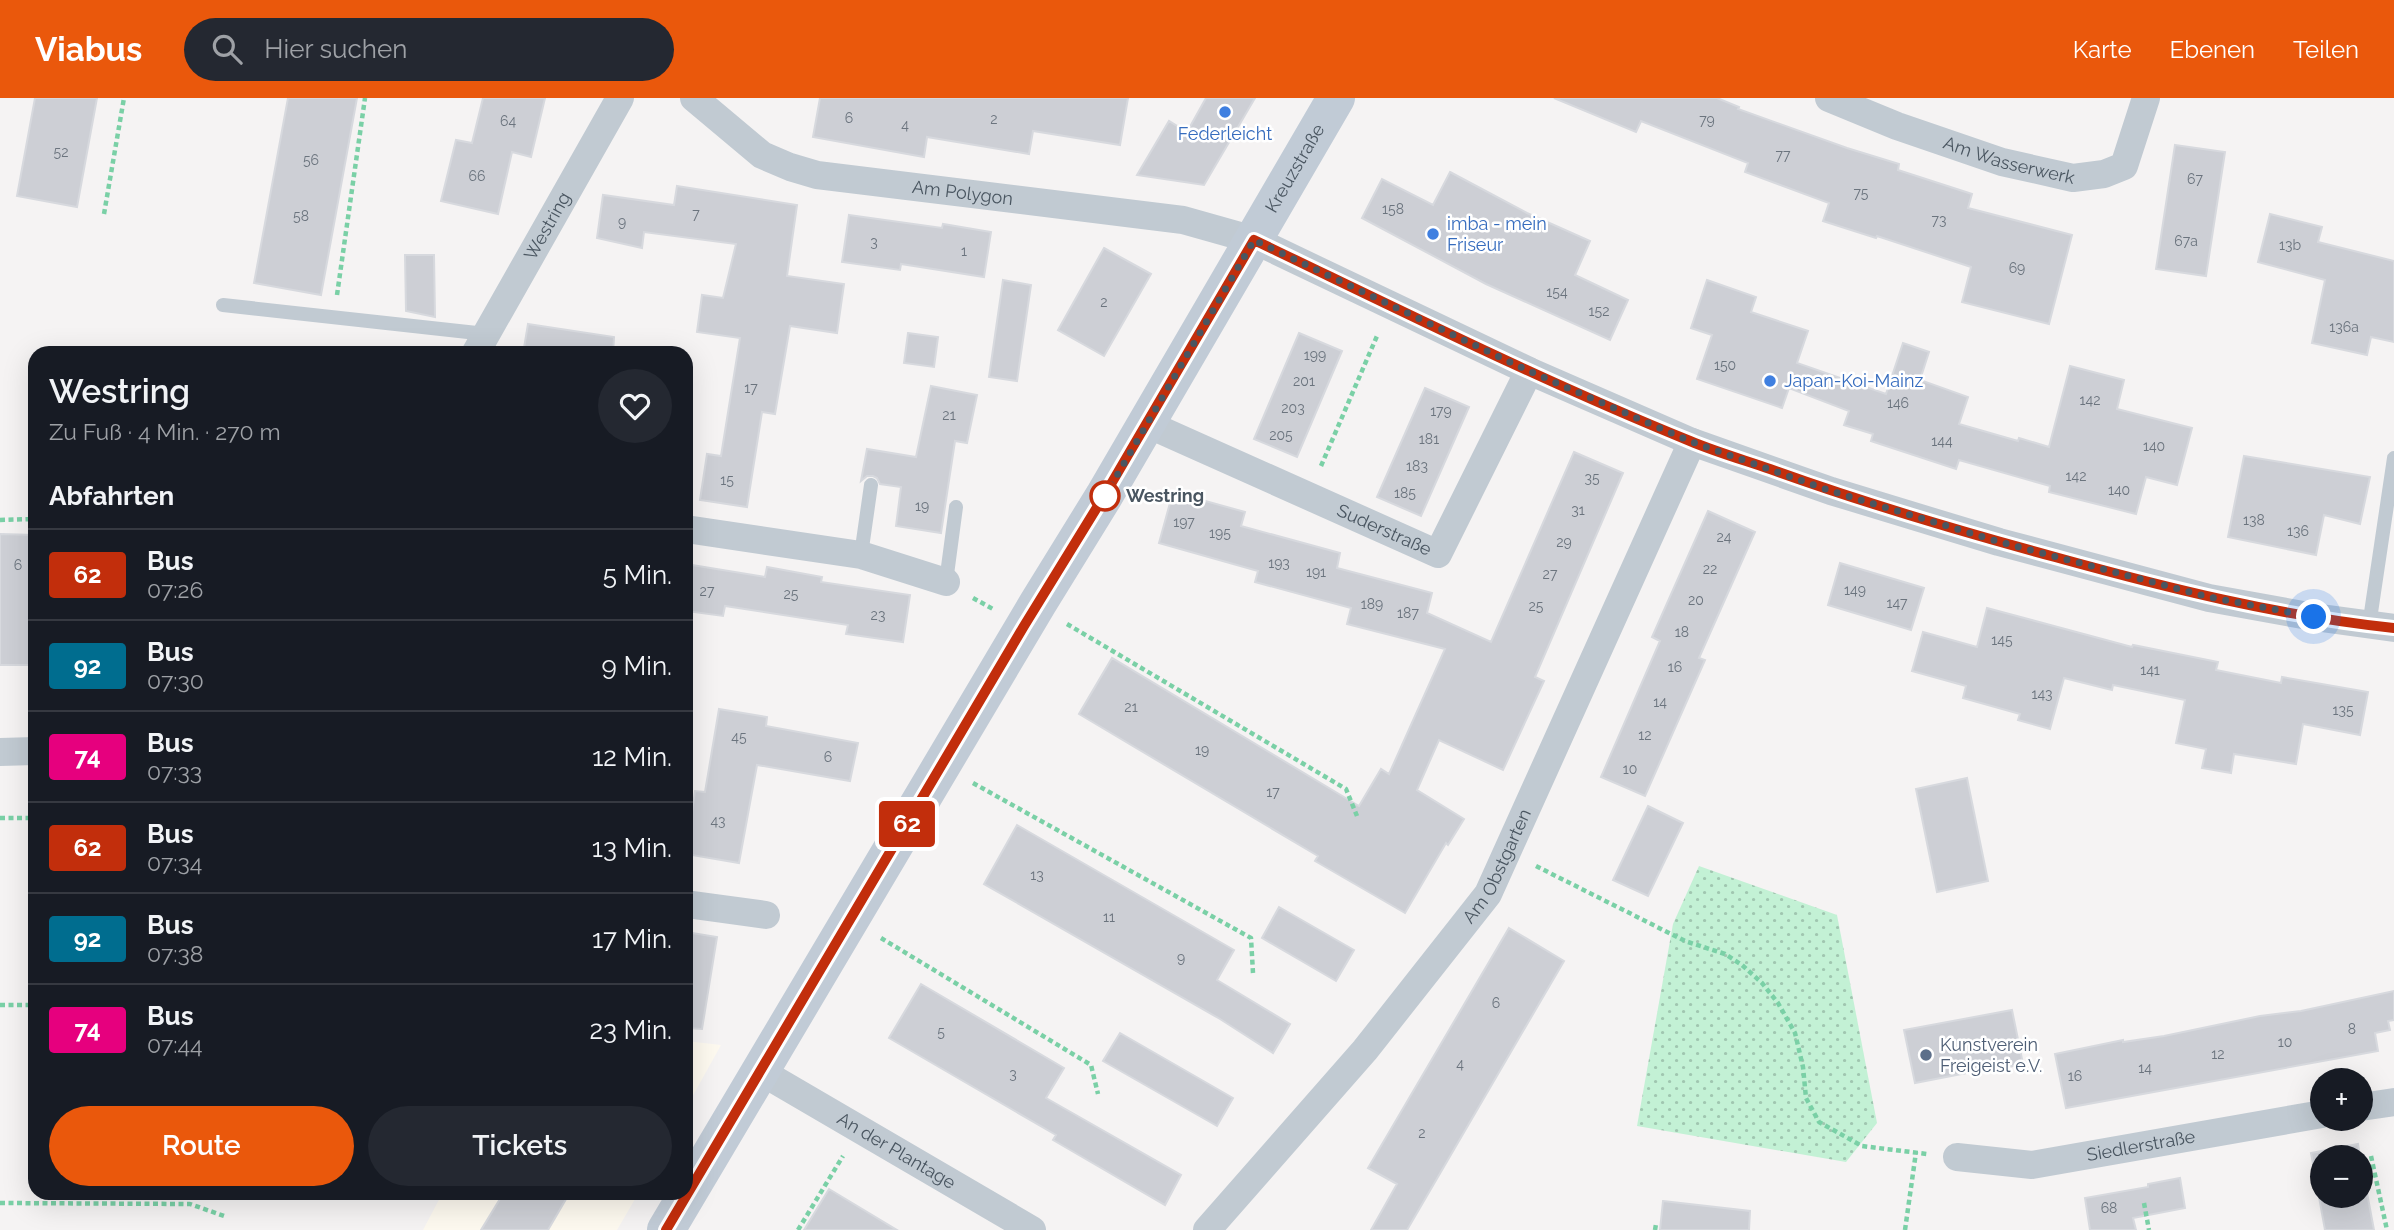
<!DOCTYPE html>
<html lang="de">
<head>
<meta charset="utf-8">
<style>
  :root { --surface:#171b24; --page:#242831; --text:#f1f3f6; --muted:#9ea1a6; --line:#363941; --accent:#ea580c }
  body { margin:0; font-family:Raleway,sans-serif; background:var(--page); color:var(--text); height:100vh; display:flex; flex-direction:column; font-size:26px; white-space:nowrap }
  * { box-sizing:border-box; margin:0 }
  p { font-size:23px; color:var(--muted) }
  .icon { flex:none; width:38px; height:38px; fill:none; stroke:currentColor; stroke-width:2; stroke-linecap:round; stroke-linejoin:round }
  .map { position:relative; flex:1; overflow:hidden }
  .details { position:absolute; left:28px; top:248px; width:665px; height:854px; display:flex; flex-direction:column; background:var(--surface); border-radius:21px; box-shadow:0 7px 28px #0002 }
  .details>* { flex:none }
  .badge { padding:0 14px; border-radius:5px; font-size:24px; line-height:46px }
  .fabs { position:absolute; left:2310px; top:970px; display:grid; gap:14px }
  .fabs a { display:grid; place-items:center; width:63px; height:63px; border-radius:50%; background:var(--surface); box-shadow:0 7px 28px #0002; font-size:35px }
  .you { position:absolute; width:35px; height:35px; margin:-18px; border:5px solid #fff; border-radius:50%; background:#1a73e8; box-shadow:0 0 0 10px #1a73e833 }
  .map>.badge { position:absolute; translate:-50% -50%; box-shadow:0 0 0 4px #fff }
  h2 { padding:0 21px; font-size:26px; line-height:63px }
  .round { display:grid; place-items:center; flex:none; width:74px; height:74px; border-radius:37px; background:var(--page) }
  .summary { display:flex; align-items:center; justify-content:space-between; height:119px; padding:0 21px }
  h1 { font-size:33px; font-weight:600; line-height:52px }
  .action { display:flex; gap:14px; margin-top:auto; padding:14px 21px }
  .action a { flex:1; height:80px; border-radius:42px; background:var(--accent); color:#fff; font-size:28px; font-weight:600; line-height:80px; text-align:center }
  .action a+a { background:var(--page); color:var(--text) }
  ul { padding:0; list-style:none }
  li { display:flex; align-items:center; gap:21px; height:91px; padding:0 21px; border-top:2px solid var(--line) }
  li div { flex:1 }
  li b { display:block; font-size:26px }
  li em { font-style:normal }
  li .badge { min-width:77px; font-weight:700; text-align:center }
  header { display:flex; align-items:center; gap:42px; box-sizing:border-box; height:98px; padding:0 35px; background:var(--accent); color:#fff }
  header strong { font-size:33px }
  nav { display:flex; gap:38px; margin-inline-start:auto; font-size:24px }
  .search { width:490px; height:63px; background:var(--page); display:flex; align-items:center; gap:18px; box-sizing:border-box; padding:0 24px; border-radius:38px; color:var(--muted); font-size:26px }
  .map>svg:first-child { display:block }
  .commercial { fill:#fdf9ef }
  .grass { fill:url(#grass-dots) }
  .building { fill:#cdcfd5; stroke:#d7d9de; stroke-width:2 }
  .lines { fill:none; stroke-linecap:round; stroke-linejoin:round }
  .path { stroke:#7ad0a6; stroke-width:4.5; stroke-dasharray:5 3.5; stroke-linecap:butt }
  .lane { stroke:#c1cad2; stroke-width:14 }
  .street { stroke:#c1cad2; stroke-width:28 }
  .secondary { stroke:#c1cbd6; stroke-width:38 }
  .line-casing { stroke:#fff; stroke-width:16 }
  .line { stroke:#c22e0c; stroke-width:10 }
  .walk { stroke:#4a5661; stroke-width:7; stroke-dasharray:0 12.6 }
  .shop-dot { fill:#3f7fe0; stroke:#fff; stroke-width:2.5 }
  .stop-dot { fill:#fff; stroke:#c22e0c; stroke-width:3.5 }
  .service-dot { fill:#5c6f8a; stroke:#fff; stroke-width:2.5 }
  .labels { text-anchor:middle; stroke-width:5; stroke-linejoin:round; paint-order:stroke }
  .number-label { font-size:14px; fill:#6b747e }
  .shop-label { font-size:18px; fill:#366cbe; stroke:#fff; text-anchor:start }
  .street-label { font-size:18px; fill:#4a5661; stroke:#fff }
  .stop-label { font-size:18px; font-weight:bold; fill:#4a5661; stroke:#fff; text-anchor:start }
  .service-label { font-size:18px; fill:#4e5e75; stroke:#fff; text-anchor:start }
</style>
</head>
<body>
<header>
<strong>Viabus</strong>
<div class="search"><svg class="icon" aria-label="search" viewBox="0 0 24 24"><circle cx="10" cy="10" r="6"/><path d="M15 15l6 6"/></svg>Hier suchen</div>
<nav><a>Karte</a><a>Ebenen</a><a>Teilen</a></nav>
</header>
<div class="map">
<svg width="2394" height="1132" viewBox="0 0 2394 1132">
  <defs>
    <pattern id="grass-dots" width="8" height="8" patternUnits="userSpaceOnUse" patternTransform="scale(1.75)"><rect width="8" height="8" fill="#c3f1d5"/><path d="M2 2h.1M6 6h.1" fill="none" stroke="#a0c6b0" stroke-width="1.8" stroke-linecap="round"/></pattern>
  </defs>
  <rect width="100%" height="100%" fill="#f5f3f3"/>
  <!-- commercial -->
  <path class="commercial" d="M686,943L721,947L686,1010Z
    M442,1096H638L617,1132H423Z"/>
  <!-- grass -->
  <path class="grass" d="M1699,768L1837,817L1877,1025L1846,1064L1637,1028L1673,826Z"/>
  <!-- building -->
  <path class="building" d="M35,0H97L77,109L17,98Z
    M288,0H357L321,197L254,185Z
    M483,0H545L531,59L512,54L498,116L441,103L456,42L472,45Z
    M820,0H1128L1120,47L1033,33L1029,56L927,39L924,59L813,39Z
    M1206,0H1255L1204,87L1137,77L1169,23L1187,34Z
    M1554,0H1717L1739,9L1738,11L1847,50L1899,66L1898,72L1972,96L1968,110L2072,137L2049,226L1962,204L1971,169L1877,138L1876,140L1823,123L1829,105L1745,74L1748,65L1641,23L1636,34Z
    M2175,47L2225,54L2206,178L2156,171Z
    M1450,74L1527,115L1590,143L1575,177L1628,202L1610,242L1486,186L1362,120L1382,81L1433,107Z
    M677,88L797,107L787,178L844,186L837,235L790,228L775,316L762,314L747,409L700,402L707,356L721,358L740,240L697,234L702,197L723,200L736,146L644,134L642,150L597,140L603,97L674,107Z
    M2270,116L2322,129L2318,144L2394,163V244L2371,239L2367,257L2312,245L2325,182L2258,164Z
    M849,117L942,130L943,126L991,134L984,179L901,166L900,172L842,164Z
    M1104,150L1151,176L1104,258L1058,232Z
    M405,157H434L435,219L406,213Z
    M1003,182L1031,187L1017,283L989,279Z
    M1707,182L1756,199L1751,214L1808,233L1797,265L1886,296L1903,245L1929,254L1920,282L1968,299L1959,326L2018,343L2019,340L2049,349L2070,268L2124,282L2117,311L2192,330L2177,387L2146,379L2136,416L2049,394L2050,388L1959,362L1956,371L1871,343L1873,336L1844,327L1849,313L1789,290L1782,310L1697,281L1712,237L1691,230Z
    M528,226L614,239L613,256H523Z
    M908,235L938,239L934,269L904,265Z
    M1299,235L1342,253L1297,359L1254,341Z
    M931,288L977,297L967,345L955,343L941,435L896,428L901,389L880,386L877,380L873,378H867L861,383L867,351L916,359Z
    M1425,290L1469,309L1421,418L1377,399Z
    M1574,354L1623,375L1535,579L1544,583L1503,672L1439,642L1417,692L1464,721L1448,747L1446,745L1405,815L1315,763L1318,758L1079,616L1112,560L1359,708L1381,671L1389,676L1445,551L1347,526L1351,510L1255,484L1258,473L1159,445L1173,394L1245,414L1241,428L1340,455L1337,470L1432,495L1427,515L1491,544Z
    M2244,358L2370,379L2360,426L2324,417L2316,457L2228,439Z
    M1708,413L1755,434L1699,560L1705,562L1645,698L1601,679L1660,543L1652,539Z
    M0,436L35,437V567H0Z
    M1840,465L1924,490L1911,532L1828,507Z
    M686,466L765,479L767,469L822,479L821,484L910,497L903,544L846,536L848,527L725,508L723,518L686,513Z
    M1987,510L2132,549L2133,547L2218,564L2216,572L2281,585L2282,579L2368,594L2360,637L2303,626L2296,666L2234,656L2231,675L2202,670L2206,651L2176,645L2185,602L2113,587L2112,592L2064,580L2050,631L2018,622L2020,616L1963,600L1966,588L1912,573L1923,534L1977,549Z
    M719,611L767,619L766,628L858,645L850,683L757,667L739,765L686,756L695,693L705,694Z
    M1967,680L1988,783L1937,794L1916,691Z
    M1648,708L1683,725L1648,798L1613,782Z
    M1017,727L1234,852L1217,882L1290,926L1273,955L1220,921L984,786Z
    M1279,809L1354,852L1336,883L1262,840Z
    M1509,830L1564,863L1407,1132H1371L1397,1086L1368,1070Z
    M686,834L717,839L702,931L686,930Z
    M921,886L1064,970L1046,1000L1181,1077L1165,1107L1053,1042L1056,1037L889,940Z
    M2394,893V922L2388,923L2390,932L2375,935L2378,953L2066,1010L2055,956L2123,942V944L2164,938L2260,918L2301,913Z
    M2012,912L2023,966L1983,974L1982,972L1915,985L1904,932Z
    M1120,935L1233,1000L1217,1028L1103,963Z
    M2358,1046L2360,1059H2322V1097H2361V1063L2374,1132H2325L2311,1055Z
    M2180,1080L2185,1110L2133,1120L2136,1132H2090L2085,1100L2148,1089V1086Z
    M829,1091L897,1132H804Z
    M503,1096H569L548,1132H481Z
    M1663,1103L1750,1113L1749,1132H1660Z"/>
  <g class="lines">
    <!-- path -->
    <path class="path" d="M104,116L124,0
      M337,197L365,0
      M1321,368L1377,238
      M0,422L35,421
      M973,500L993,511
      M1067,526L1346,691L1357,718
      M973,685L1251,840L1253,875
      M0,720H35
      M1536,768L1685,843L1725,856L1742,867L1762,885L1778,905L1795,935L1803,969L1806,1000L1819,1024L1862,1048L1927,1056
      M881,840L1091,967L1098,996
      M0,907H35
      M2371,1058L2387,1132
      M0,1105L190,1106L224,1118
      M2144,1105L2149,1132
      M798,1132L843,1058
      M1655,1132L1656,1126
      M1905,1132L1916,1054"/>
    <!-- lane -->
    <path class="lane" d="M223,207L486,236
      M861,457L871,387
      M946,484L956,409
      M2369,528L2394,360"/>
    <!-- street -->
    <g class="street">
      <path id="s1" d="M694,0L762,57L790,69L817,77L1183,122L1254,142L1529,273L1692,344L1831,393L1999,444L2209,500L2314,519L2394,530"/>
      <path id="s2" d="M1829,0L1897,28L2002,64L2073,80L2104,76L2124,68L2146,0"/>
      <path id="s3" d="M475,256L620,0"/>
      <path id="s4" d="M1145,325L1438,456L1529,273"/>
      <path d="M686,431L861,457L946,484"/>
      <path d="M0,654L35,653"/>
      <path d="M686,806L766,817"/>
      <path id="s5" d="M760,973L1032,1132"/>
      <path d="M2361,1009L2394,1004"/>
      <path id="s6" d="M1957,1059L2032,1067L2322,1016"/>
      <path id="s7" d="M1207,1132L1365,952L1488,796L1692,344"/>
    </g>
    <!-- secondary -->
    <path class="secondary" id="s8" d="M666,1132L1038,505L1104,398L1336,0"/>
  </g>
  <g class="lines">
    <defs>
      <path id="line" d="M666,1132L1024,528L1104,398L1254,142C1398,211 1542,283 1690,343C1716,354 1744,362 1770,371C1864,405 1959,433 2055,459C2167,490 2279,518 2394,530"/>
    </defs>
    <!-- line casing -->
    <use href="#line" class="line-casing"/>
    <!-- line -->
    <use href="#line" class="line"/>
    <!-- walk -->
    <path class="walk" d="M1105,398L1254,142L1529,273L1692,344L1831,393L2000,444L2209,499L2314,519"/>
  </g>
  <!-- markers -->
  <g class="shop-dot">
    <circle cx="1225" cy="14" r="7"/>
    <circle cx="1433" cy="136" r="7"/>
    <circle cx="1770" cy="283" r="7"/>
  </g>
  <circle class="stop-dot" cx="1105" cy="398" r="14"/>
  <circle class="service-dot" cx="1926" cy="957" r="7"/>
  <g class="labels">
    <!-- number labels -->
    <g class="number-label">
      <text x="849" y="25">6</text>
      <text x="994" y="26">2</text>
      <text x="1707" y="27">79</text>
      <text x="508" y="28">64</text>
      <text x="905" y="32">4</text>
      <text x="61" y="59">52</text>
      <text x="1783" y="62">77</text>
      <text x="311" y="67">56</text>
      <text x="477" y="83">66</text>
      <text x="2195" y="86">67</text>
      <text x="1861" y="100">75</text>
      <text x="1393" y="116">158</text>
      <text x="696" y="121">7</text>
      <text x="301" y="123">58</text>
      <text x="1939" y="127">73</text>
      <text x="622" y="129">9</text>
      <text x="2186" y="148">67a</text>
      <text x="874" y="149">3</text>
      <text x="2290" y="152">13b</text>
      <text x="964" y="158">1</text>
      <text x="2017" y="175">69</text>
      <text x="1557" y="199">154</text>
      <text x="1104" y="209">2</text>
      <text x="1599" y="218">152</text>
      <text x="2344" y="234">136a</text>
      <text x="1315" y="262">199</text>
      <text x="1725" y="272">150</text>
      <text x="1304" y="288">201</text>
      <text x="751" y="295">17</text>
      <text x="2090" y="307">142</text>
      <text x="1898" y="310">146</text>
      <text x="1293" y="315">203</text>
      <text x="1441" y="318">179</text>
      <text x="949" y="322">21</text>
      <text x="1281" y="342">205</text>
      <text x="1429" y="346">181</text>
      <text x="1942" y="348">144</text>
      <text x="2154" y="353">140</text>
      <text x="1417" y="373">183</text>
      <text x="2076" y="383">142</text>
      <text x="1592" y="385">35</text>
      <text x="727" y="387">15</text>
      <text x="2119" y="397">140</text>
      <text x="1405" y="400">185</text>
      <text x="922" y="413">19</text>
      <text x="1578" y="417">31</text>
      <text x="2254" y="427">138</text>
      <text x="1184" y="429">197</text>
      <text x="2298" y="438">136</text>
      <text x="1220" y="440">195</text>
      <text x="1724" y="444">24</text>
      <text x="1564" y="449">29</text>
      <text x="1279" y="470">193</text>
      <text x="18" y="472">6</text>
      <text x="1710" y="476">22</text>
      <text x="1316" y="479">191</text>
      <text x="1550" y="481">27</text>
      <text x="1855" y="497">149</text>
      <text x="707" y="498">27</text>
      <text x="791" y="501">25</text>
      <text x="1696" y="507">20</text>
      <text x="1897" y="510">147</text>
      <text x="1372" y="511">189</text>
      <text x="1536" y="513">25</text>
      <text x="1408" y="520">187</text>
      <text x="878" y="522">23</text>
      <text x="1682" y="539">18</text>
      <text x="2002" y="547">145</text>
      <text x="1675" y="574">16</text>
      <text x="2150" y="577">141</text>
      <text x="2042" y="601">143</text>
      <text x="1660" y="609">14</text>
      <text x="1131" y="614">21</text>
      <text x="2343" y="617">135</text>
      <text x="1645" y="642">12</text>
      <text x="739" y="644">45</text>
      <text x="1202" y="657">19</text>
      <text x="828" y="664">6</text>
      <text x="1630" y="676">10</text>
      <text x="1273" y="699">17</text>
      <text x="718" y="728">43</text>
      <text x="1037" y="782">13</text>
      <text x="1109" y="824">11</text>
      <text x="1181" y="865">9</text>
      <text x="1496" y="910">6</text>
      <text x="2352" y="936">8</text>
      <text x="941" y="939">5</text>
      <text x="2285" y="949">10</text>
      <text x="2218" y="961">12</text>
      <text x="1460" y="971">4</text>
      <text x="2145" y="975">14</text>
      <text x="1013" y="981">3</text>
      <text x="2075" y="983">16</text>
      <text x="1422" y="1040">2</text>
      <text x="2109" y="1115">68</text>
    </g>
    <!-- shop labels -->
    <g class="shop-label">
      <text x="1225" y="42" text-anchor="middle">Federleicht</text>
      <text x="1447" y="132">imba - mein<tspan x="1447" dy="21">Friseur</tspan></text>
      <text x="1784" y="289">Japan-Koi-Mainz</text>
    </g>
    <!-- street labels -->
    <g class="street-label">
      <text dy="6" stroke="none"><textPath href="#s2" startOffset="191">Am Wasserwerk</textPath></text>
      <text dy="6" stroke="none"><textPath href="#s8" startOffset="1234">Kreuzstraße</textPath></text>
      <text dy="6" stroke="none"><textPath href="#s1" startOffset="294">Am Polygon</textPath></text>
      <text dy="6" stroke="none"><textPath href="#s3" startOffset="147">Westring</textPath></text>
      <text dy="6" stroke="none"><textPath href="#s4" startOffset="262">Suderstraße</textPath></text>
      <text dy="6" stroke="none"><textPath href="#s7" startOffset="467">Am Obstgarten</textPath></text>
      <text dy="6" stroke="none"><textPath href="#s6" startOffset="186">Siedlerstraße</textPath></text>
      <text dy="6" stroke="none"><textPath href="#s5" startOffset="158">An der Plantage</textPath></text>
    </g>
    <!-- stop labels -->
    <g class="stop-label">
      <text x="1126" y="404">Westring</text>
    </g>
    <!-- service labels -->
    <g class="service-label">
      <text x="1940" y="953">Kunstverein<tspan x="1940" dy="21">Freigeist e.V.</tspan></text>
    </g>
  </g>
</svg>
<div class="fabs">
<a>+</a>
<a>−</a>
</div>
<div class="you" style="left:2314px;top:519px"></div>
<b class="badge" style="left:907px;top:726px;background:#c22e0c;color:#fff">62</b>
<section class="details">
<div class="summary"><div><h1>Westring</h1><p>Zu Fuß · 4 Min. · 270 m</p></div><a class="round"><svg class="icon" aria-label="heart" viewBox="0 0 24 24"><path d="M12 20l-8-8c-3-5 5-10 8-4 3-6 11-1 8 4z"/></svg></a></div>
<h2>Abfahrten</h2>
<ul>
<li><span class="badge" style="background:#c22e0c;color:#fff">62</span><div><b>Bus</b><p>07:26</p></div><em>5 Min.</em></li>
<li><span class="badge" style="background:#006d8f;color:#fff">92</span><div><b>Bus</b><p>07:30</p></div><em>9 Min.</em></li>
<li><span class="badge" style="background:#e6007e;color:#fff">74</span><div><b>Bus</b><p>07:33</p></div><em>12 Min.</em></li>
<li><span class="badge" style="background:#c22e0c;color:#fff">62</span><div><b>Bus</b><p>07:34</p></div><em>13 Min.</em></li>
<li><span class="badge" style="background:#006d8f;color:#fff">92</span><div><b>Bus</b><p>07:38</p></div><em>17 Min.</em></li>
<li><span class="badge" style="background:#e6007e;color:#fff">74</span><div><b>Bus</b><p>07:44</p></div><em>23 Min.</em></li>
</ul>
<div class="action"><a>Route</a><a>Tickets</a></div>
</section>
</div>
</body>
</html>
